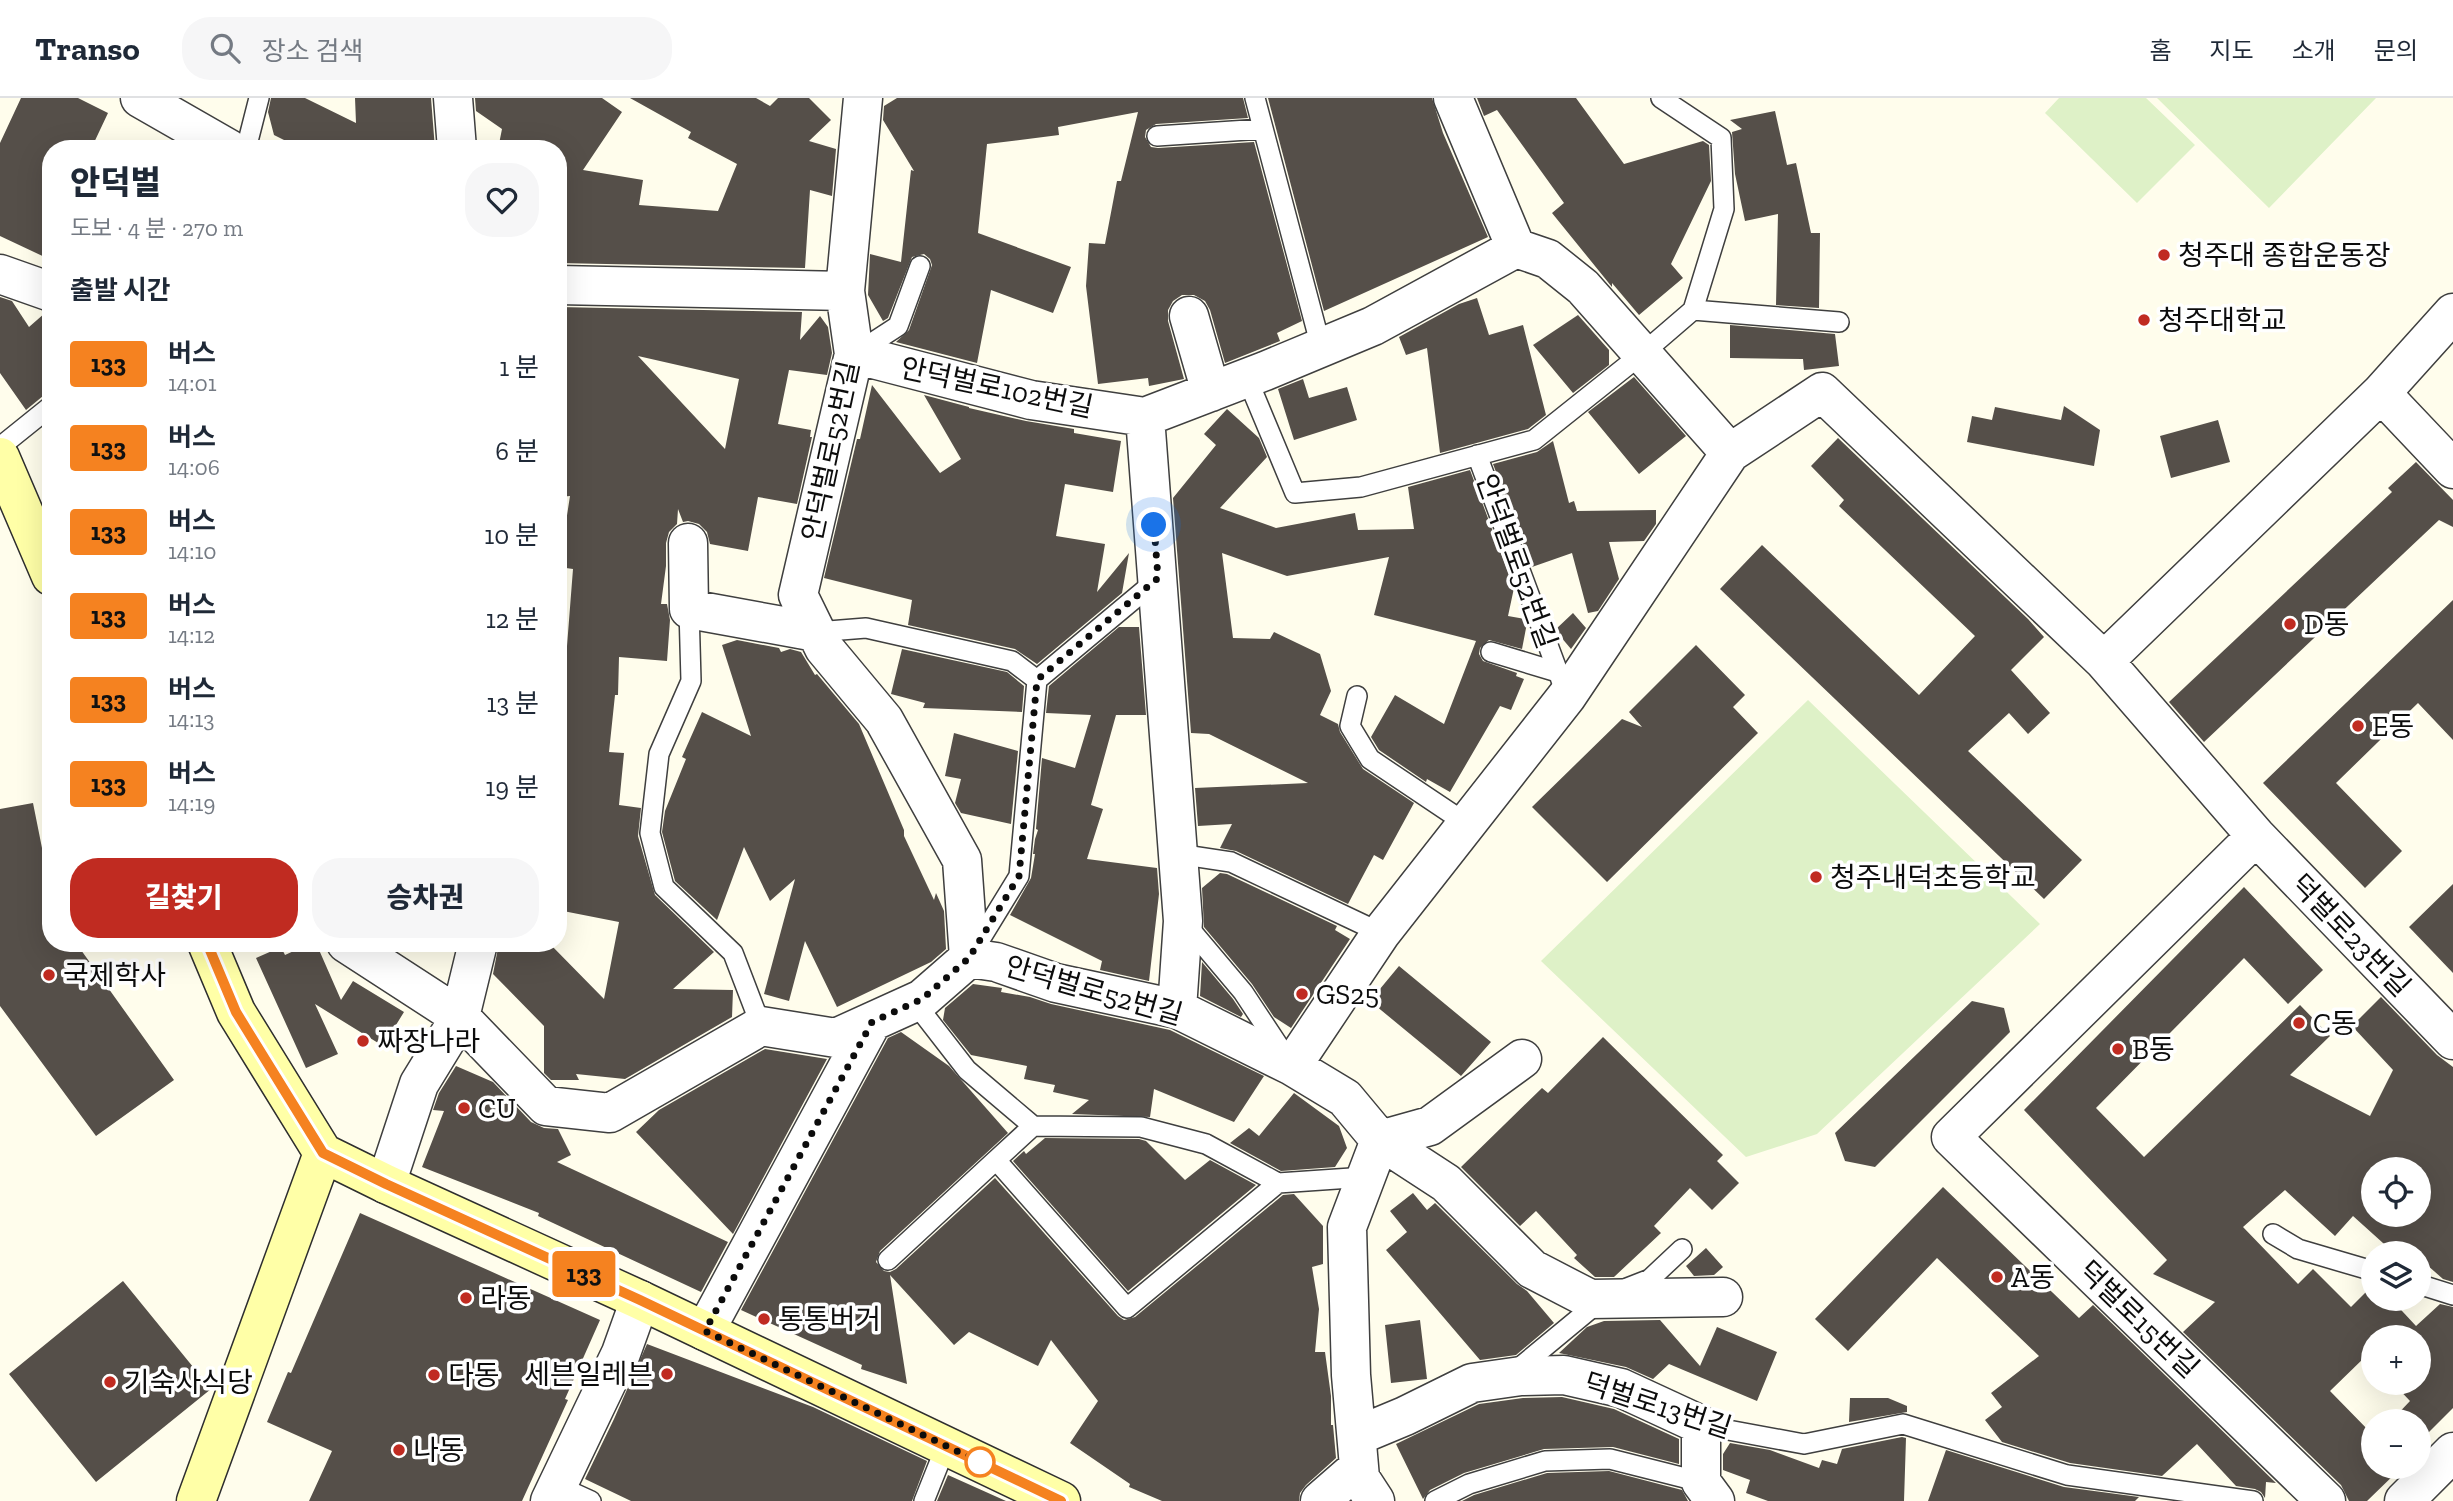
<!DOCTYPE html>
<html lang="ko">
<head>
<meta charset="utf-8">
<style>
  :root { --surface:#fff; --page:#f6f6f7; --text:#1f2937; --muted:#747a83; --line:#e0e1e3; --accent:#c02b21 }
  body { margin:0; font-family:"Zilla Slab","Noto Sans KR",serif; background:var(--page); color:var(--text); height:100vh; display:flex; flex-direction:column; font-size:26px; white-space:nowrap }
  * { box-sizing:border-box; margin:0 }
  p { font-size:23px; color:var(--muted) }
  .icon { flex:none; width:38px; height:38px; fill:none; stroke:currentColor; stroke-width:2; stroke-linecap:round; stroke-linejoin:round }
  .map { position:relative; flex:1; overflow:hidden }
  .panel { position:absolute; left:42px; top:42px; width:525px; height:812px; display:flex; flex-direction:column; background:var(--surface); border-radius:28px; box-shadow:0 7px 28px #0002 }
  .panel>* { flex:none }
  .badge { padding:0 14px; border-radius:5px; font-size:24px; line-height:46px }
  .controls { position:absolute; left:2361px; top:1059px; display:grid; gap:14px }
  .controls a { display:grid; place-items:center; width:70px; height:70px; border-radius:50%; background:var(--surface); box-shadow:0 7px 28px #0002; font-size:35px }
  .you { position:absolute; width:35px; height:35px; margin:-18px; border:5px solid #fff; border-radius:50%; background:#1a73e8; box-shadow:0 0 0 10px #1a73e833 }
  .map>.badge { position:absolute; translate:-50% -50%; box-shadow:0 0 0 4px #fff }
  h2 { padding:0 28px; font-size:26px; line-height:63px }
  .round { display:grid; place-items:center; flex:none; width:74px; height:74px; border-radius:28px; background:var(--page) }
  .summary { display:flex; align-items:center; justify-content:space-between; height:119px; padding:0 28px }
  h1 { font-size:33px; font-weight:800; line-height:52px }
  .cta { display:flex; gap:14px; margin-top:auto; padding:14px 28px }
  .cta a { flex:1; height:80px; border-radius:28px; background:var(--accent); color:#fff; font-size:28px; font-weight:800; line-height:80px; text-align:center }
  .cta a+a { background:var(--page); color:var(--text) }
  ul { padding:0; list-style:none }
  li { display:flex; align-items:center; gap:21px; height:84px; padding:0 28px }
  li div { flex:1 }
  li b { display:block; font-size:26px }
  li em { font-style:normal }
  li .badge { min-width:77px; font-weight:700; text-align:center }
  header { display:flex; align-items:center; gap:42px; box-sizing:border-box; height:98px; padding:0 35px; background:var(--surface); border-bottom:2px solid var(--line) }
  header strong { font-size:33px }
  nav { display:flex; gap:38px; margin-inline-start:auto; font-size:24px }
  .search { width:490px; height:63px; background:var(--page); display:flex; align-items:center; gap:18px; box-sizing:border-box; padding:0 24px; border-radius:28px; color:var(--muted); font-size:26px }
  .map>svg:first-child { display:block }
  .pitch { fill:#def1c7 }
  .building { fill:#554f49; fill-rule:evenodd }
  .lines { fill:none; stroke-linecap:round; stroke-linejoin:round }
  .lane-casing { stroke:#3f3f3f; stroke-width:22 }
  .street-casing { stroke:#3f3f3f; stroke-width:41 }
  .secondary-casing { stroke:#2e2e2e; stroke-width:41 }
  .lane { stroke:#fff; stroke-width:19 }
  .street { stroke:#fff; stroke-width:38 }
  .secondary { stroke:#ffffa7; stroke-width:38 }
  .line-casing { stroke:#fff; stroke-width:16 }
  .line { stroke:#f58220; stroke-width:10 }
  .walk { stroke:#0c0c0c; stroke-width:7; stroke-dasharray:0 12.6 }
  .poi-dot { fill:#c02b21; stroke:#fff; stroke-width:2.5 }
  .stop-dot { fill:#fff; stroke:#f58220; stroke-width:3.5 }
  .labels { text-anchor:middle; stroke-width:7; stroke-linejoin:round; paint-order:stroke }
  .poi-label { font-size:28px; fill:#0c0c0c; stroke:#fff; text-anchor:start }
  .street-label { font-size:28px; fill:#0c0c0c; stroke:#fff }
</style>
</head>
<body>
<header>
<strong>Transo</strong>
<div class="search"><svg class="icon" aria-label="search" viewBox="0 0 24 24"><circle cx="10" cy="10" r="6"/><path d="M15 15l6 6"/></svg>장소 검색</div>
<nav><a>홈</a><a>지도</a><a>소개</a><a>문의</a></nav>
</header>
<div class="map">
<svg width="2453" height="1403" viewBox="0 0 2453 1403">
  <rect width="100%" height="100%" fill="#fffdec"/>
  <!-- pitch -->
  <path class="pitch" d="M2059,0H2146L2195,47L2137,105L2045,15Z
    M2157,0H2376L2269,110Z
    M1808,602L2040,826L1817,1036L1746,1059L1541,863Z"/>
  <!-- building -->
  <path class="building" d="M21,0H78L108,15L91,51H51V162L0,138V45Z
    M271,0H305L356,25L355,0H431L435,51H302L274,37L268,14Z
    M475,0H602L622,14L583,72L643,82L639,107L718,113L737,66L688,40L691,34L630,0H756L770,8L778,0H809L831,22L809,43L836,51L832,98L810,92L805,170L558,165V51H498L502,31L476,13Z
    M897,0H1243L1248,20L1156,26L1146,32L1145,39L1151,49L1158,50L1254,44L1302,223L1277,235L1280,243L1225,265L1210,212L1205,203L1194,197H1182L1173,203L1168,212V223L1184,281L1149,288L1148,280L1098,286L1086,188L1089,145L1105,146L1117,83H1121L1138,14L1058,29L1059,37L987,46L978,135L1071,169L1053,215L991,192L977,265L896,244L909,232L932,167L930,161L924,156L912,159L888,220L883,223L868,197L870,156L901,164L911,72L914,73L883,22L884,8Z
    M1268,0H1432L1443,35L1488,139L1324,213Z
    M1477,0H1576L1624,66L1703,43L1709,47L1711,83L1671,166L1683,180L1639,217L1612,185V189L1552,115L1564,105L1497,12L1484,18Z
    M1775,13L1787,67L1796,65L1811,135H1820L1819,210L1776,207L1778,116L1745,123L1735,76L1732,34L1742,31L1730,22Z
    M0,199L12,203L29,229L45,215H51V296L43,298L26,312L0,275Z
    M1477,200L1489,237L1523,227L1546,317L1528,331L1440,355L1427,250L1406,257L1399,239L1459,206Z
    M558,209L802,214L800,242L820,218L828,229L832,255L827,277L789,272L778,326L811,332L810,339H812L797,406L758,399L748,453L710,446L707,434L699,426L688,423L683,424L678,411L677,426L669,434L666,445V468L661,506H667L670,522L667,563L619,559L618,597H615L609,654L624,655L619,707L641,710L638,738L655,797L714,854L673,891L733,892L732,919L625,981L576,976L579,982H551L544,975V928L493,876L499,845H549L604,901L619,824L558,812V548H567L573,471L559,469L570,398L558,399ZM638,258L739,281L725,351Z
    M1578,217L1609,252V267L1573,295L1533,247Z
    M1730,227L1835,236L1839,268L1804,272L1803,261L1730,260Z
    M1634,279L1686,338L1639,376L1588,314Z
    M1303,281L1309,300L1347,289L1357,322L1294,342L1278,291Z
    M872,287L940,375L961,361L924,297L969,309V310L1026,323L1074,331V335L1121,343L1113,394L1065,386L1056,438L1105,446L1097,494L1129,455L1122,495L1037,566L1015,551L908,527L912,502L824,480L857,341H860Z
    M2064,308L2100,332L2094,368L1967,344L1972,318L1992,322L1995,309L2061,322Z
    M1227,311L1259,340L1267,359L1220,410L1276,430L1355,415L1358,432L1414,431L1408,389L1470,372L1514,490L1508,518L1525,521L1527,525L1522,551L1489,542L1480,550L1479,556L1483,563L1517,575L1516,578L1524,581L1511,612L1500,608L1450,694L1427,681L1426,684L1379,652L1371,639L1395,597L1444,626L1476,543L1374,517L1389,459L1287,478L1222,455L1233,540L1270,541L1274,534L1320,556L1331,593L1320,617L1338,626L1340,634L1363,671L1414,705L1383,762L1374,757L1348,806L1236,753L1220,750L1232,726L1198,728L1195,690L1308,685L1209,636L1191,635L1173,400L1216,347L1204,336Z
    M2218,322L2230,364L2171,380L2160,338Z
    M1838,340L2028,521L2044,539L2011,572L2050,615L2028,636L2009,615L1968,653L2082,762L2044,801L1720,491L1762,447L1919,597L1975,538L1839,408L1844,402L1811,368Z
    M1553,343L1569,405L1574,403L1577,413L1656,412V426L1644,443L1609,444L1619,481L1598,513L1588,515L1572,455L1532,469L1493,366L1537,354Z
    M2416,364L2453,402V429L2439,422L2204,644L2169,604L2392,394L2388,390Z
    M2453,502V642L2418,605L2336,685L2402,753L2365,790L2263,685Z
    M1573,515L1586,530L1571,551L1555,532Z
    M1119,529H1139L1146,617H1116L1091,707L1103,711L1087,761L1157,770L1159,796L1149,883L1100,872L1102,863L1010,817L1031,780L1035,756H1033L1035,741L1038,732L1036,731L1042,660L1075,670L1091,617L1046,615L1049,588Z
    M737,542L779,550L781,554L790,551L801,554L815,577L817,576L859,626L904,732V738L934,802L936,795L944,813L946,851L931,864L837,909L805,843L789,903L764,896L795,781L770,803L744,749L717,822L675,783L662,734L665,713L686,661L682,659L702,614L751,638L722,547Z
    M1696,547L1745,597L1733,609L1758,635L1607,784L1532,709L1622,621L1642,629L1629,614Z
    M902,551L1007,574L1024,588L1022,614L923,610L925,605L891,596Z
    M954,635L1018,653L1011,726L961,715L955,705L961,681L945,678Z
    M33,705L51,795V845H76L174,982L96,1038L0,908V711Z
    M1220,775L1227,776L1337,828L1335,832L1350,841L1291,930L1274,919L1252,886L1204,829L1202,790Z
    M2453,786V875L2409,829Z
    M2244,789L2323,872L2288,906L2244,860L2096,1010L2144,1059L2300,907L2330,938L2290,977L2370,1018L2393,972L2352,928L2381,899L2437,957L2453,969V1184L2443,1181L2418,1159V1155H2413L2401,1144L2393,1154L2353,1118L2335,1138L2285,1092L2243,1129L2298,1186L2313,1171L2351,1209L2373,1187V1200H2390L2416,1228L2440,1206L2453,1209V1310L2418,1345V1323H2391L2410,1303L2392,1284H2418V1239H2373V1266L2366,1258L2330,1293L2373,1337V1368H2396L2399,1372L2367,1403H2349L2341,1387L2183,1234L2215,1204L2153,1176L2167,1162L2024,1012ZM2373,1071H2418V1116H2373Z
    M311,845H316L341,902L353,883L404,914L383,948L315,906L338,956L306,970L256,860L281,849L285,857Z
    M1202,864L1233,901L1243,916L1241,919L1200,898Z
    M1399,868L1491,944L1461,978L1370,903Z
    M973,886L1002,890L1001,894L1030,899L1051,906L1170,932L1264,978L1234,1024L1154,991L1150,1019L1072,1016L1089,1002L1053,994L1055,987L1024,981L1027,968L971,957L943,922L945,910Z
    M1972,903L2004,910L2010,934L1875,1069L1845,1063L1835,1035Z
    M901,934L949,968L1008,1035L880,1153L876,1164L884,1173L890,1174L896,1171L995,1080L1118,1218L1124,1222L1135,1219L1283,1097L1294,1096L1323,1128V1166L1312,1169L1319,1211L1315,1254H1325L1331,1298V1327H1333L1336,1360L1306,1387L1300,1395L1299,1403H1162L1129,1389L1130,1386L1070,1345L1098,1303L1051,1242L1038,1268L969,1234L954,1247L890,1177L907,1286L861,1271L862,1267L741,1212L888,940Z
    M1603,939L1723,1057L1717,1063L1739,1085L1712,1112L1690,1090L1654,1128L1661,1135L1614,1179H1595L1574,1160L1577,1157L1536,1113L1520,1128L1461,1069L1542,990L1548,995Z
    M765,951L827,961L733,1136L636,1034L659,1012Z
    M456,968L493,984L531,1024L544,1030L558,1031L571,1057L557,1064L728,1144L701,1194L538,1118L539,1115L422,1069L444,1013L433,1012L439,995Z
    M1294,995L1339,1028L1347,1050L1335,1069L1281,1073L1230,1045L1249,1030L1259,1038Z
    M1045,1040L1139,1041L1146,1043L1185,1082L1210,1062L1256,1087L1128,1193L1013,1063L1024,1053L1026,1056Z
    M1943,1089L2079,1220L2093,1207L2276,1385L2266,1384L2265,1400L2261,1394L2255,1391L2236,1388L2197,1346L2162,1378L2070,1365L2002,1344L1985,1322L2002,1309L1991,1295L2039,1258L1937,1160L1848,1253L1815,1221Z
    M1413,1095L1427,1112L1435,1105L1517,1186L1527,1193L1554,1225L1516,1257L1480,1262L1386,1152L1407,1134L1390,1113Z
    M360,1115L600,1222L565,1301L568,1302L522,1403H309L332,1353L267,1324L288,1274L291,1275Z
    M1706,1150L1723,1169L1714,1177L1694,1178L1686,1168Z
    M123,1183L211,1291L96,1384L9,1276Z
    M1420,1222L1427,1281L1391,1285L1385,1227Z
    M1660,1222L1700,1268L1717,1229L1777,1254L1757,1303L1669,1266L1653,1281L1626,1269L1559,1255L1587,1229L1604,1223Z
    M647,1246L813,1309L927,1363L912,1403H631L585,1381L614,1321Z
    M1562,1299L1614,1311L1679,1341V1366L1613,1349L1544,1351L1464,1375L1430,1392L1423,1401L1396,1346L1479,1306L1523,1300Z
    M1850,1300H1888L1907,1308V1314L1849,1324Z
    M1902,1339L1906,1340L1904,1403H1768L1746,1395L1750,1382L1723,1372V1356L1730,1345L1770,1352L1819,1370L1822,1362L1837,1366L1842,1351Z
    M1946,1352L2064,1389L2139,1399L2135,1403H1928Z
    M1609,1373L1682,1392L1688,1403H1462L1474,1397L1547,1375Z
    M948,1377L1006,1403H937Z"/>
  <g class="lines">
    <defs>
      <path id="lane" d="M1255,0L1321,249
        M1157,38L1263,31
        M246,51L259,0
        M1693,212L1839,224
        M855,256L898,228L920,168
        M1247,280L1295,395L1361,389L1534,342L1643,255L1693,212L1724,111L1721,40L1661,0
        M0,349L51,308
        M1477,357L1567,598
        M689,511L691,583L659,656L650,735L664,789L733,855L761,928
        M816,534L866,530L1012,563L1037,582
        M1491,554L1557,574
        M1357,598L1350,628L1370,661L1467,726
        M1178,756L1231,764L1381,835
        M1184,824L1243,894L1284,956
        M973,853L1019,778L1037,582L1158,481
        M915,905L967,972L1033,1028
        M1278,1085L1127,1210L996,1062L1033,1028L1141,1029L1206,1046L1278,1085L1366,1079
        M2273,1136L2298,1151L2373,1173
        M888,1162L996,1062
        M2418,1186L2453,1197
        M1627,1190L1650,1181L1682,1151
        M1513,1275L1600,1203
        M1701,1327L1804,1346L1903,1326L2067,1377L2253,1403
        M558,1388L591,1403
        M924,1403L946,1348
        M1435,1403L1469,1386L1545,1363L1610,1361L1701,1384"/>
      <path id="street" d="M140,0L229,51
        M453,0L457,51
        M863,0L845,193L854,256L798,497L824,550L884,622L962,762L969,860
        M0,176L51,194
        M558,187L845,193
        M1189,218L1211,294
        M854,256L1031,302L1145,319L1265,273L1373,228L1516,150
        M2381,295L2453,371
        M1145,319L1183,823L1177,911
        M1730,355L1822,294L2104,563L2256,738L2453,942
        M688,445L689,511L816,534
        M2104,563L2381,295L2453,215
        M2256,738L1951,1039L2326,1403
        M346,845L460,919L546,1008L610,1015L761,928L836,940L922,901L969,860
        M969,860L996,864L1056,885L1177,911L1292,968L1345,1000L1380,1042L1347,1129L1351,1277L1360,1380L1375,1403
        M1292,968L1381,835L1567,598L1730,355L1583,189L1548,161L1516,150L1453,0
        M1380,1042L1446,1085L1532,1171L1590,1201L1723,1199
        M1380,1042L1430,1028L1522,961
        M386,1086L419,986L460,919L478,845
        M705,1233L872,924
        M1357,1338L1405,1318L1472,1285L1521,1278L1564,1277L1621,1290L1701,1327V1384L1715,1403
        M550,1403L621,1255L640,1202
        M1320,1403L1359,1369
        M2404,1403L2453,1354"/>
      <path id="secondary" d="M0,359L51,478
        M207,845L236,914L323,1055L386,1086L640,1202L1061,1403
        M196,1403L323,1055"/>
    </defs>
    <!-- lane casing -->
    <use href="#lane" class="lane-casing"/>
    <!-- street casing -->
    <use href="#street" class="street-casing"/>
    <!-- secondary casing -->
    <use href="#secondary" class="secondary-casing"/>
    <!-- lane -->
    <use href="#lane" class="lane"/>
    <!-- street -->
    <use href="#street" class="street"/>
    <!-- secondary -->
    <use href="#secondary" class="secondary"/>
  </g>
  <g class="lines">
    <defs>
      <path id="line" d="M207,845L236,914L323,1055L386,1086L640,1202L1061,1403"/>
    </defs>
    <!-- line casing -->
    <use href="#line" class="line-casing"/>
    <!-- line -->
    <use href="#line" class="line"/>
    <!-- walk -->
    <path class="walk" d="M980,1364L705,1233L872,924L922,901L969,860L1019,778L1037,582L1158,480L1154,427"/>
  </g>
  <!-- markers -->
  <g class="poi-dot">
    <circle cx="2164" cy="157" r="7"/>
    <circle cx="2144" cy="222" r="7"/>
    <circle cx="2290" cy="526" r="7"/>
    <circle cx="2358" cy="628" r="7"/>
    <circle cx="1816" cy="779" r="7"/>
    <circle cx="49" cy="877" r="7"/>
    <circle cx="1302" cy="896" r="7"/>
    <circle cx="2299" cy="925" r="7"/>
    <circle cx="363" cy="943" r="7"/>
    <circle cx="2118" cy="951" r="7"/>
    <circle cx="464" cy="1010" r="7"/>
    <circle cx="1997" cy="1179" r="7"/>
    <circle cx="466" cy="1200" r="7"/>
    <circle cx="764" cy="1221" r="7"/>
    <circle cx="667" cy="1276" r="7"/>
    <circle cx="434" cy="1277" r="7"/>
    <circle cx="110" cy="1284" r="7"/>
    <circle cx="399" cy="1352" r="7"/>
  </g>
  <circle class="stop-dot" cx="980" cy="1364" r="14"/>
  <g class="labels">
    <!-- poi labels -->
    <g class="poi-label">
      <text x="2178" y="167">청주대 종합운동장</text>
      <text x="2158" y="232">청주대학교</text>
      <text x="2304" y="536">D동</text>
      <text x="2372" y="638">E동</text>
      <text x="1830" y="789">청주내덕초등학교</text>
      <text x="63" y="887">국제학사</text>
      <text x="1316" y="906">GS25</text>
      <text x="2313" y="935">C동</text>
      <text x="377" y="953">짜장나라</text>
      <text x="2132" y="961">B동</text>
      <text x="478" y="1020">CU</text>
      <text x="2011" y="1189">A동</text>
      <text x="480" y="1210">라동</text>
      <text x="778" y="1231">통통버거</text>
      <text x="653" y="1286" text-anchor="end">세븐일레븐</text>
      <text x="448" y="1287">다동</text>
      <text x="124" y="1294">기숙사식당</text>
      <text x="413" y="1362">나동</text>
    </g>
    <!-- street labels -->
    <g class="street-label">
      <text transform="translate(997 289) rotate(12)" y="10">안덕벌로102번길</text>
      <text transform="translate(830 353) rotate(-78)" y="10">안덕벌로52번길</text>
      <text transform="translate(1517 463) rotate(70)" y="10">안덕벌로52번길</text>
      <text transform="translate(2351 837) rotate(46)" y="10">덕벌로23번길</text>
      <text transform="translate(1094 892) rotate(16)" y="10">안덕벌로52번길</text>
      <text transform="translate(2139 1221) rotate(44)" y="10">덕벌로15번길</text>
      <text transform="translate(1658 1307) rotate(18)" y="10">덕벌로13번길</text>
    </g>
  </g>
</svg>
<div class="controls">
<a><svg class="icon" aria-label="locate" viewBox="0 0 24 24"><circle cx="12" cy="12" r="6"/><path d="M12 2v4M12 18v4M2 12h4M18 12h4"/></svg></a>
<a><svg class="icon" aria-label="layers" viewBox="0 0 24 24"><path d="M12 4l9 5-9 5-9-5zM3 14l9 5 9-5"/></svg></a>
<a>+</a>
<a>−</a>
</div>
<div class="you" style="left:1154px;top:427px"></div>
<b class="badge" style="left:584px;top:1176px;background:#f58220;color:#111">133</b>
<section class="panel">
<div class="summary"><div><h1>안덕벌</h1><p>도보 · 4 분 · 270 m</p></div><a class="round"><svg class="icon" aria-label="heart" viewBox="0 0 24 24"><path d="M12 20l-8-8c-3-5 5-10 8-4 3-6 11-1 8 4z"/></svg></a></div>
<h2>출발 시간</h2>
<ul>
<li><span class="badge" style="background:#f58220;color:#111">133</span><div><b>버스</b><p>14:01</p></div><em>1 분</em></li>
<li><span class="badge" style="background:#f58220;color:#111">133</span><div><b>버스</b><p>14:06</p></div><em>6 분</em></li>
<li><span class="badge" style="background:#f58220;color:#111">133</span><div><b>버스</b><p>14:10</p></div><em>10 분</em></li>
<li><span class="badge" style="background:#f58220;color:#111">133</span><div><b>버스</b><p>14:12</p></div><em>12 분</em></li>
<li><span class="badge" style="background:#f58220;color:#111">133</span><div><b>버스</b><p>14:13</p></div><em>13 분</em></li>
<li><span class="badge" style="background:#f58220;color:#111">133</span><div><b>버스</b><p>14:19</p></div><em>19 분</em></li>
</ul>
<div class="cta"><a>길찾기</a><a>승차권</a></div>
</section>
</div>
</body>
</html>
